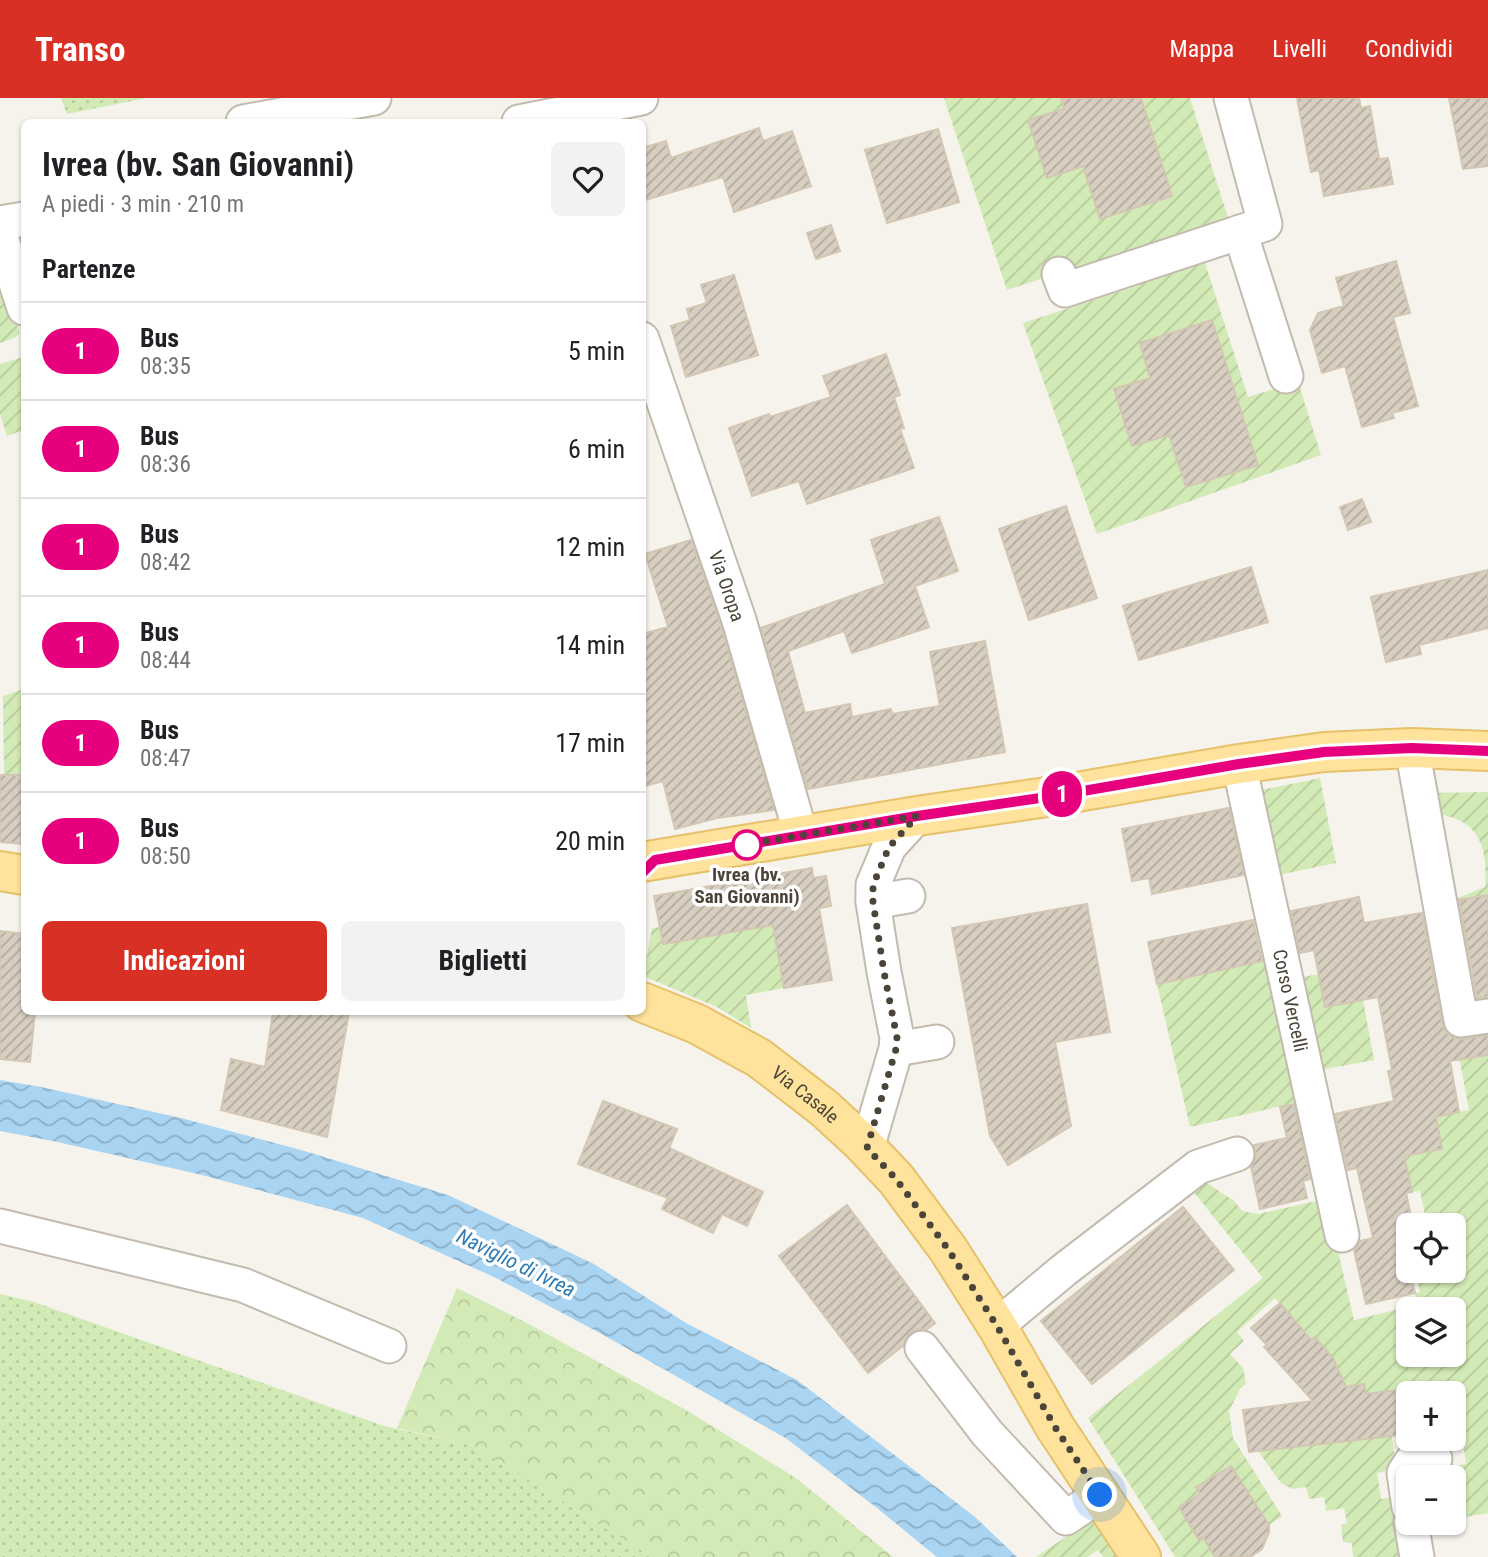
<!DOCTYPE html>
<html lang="it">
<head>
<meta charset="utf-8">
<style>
  :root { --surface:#fff; --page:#f2f2f2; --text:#202124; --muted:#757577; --line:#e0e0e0; --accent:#d93025 }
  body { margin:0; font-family:"Roboto Condensed",sans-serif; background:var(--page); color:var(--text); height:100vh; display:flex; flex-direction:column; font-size:26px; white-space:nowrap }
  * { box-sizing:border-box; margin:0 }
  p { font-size:23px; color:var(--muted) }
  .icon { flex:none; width:38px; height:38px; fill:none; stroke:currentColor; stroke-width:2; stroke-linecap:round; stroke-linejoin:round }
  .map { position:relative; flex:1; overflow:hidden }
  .details { position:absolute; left:21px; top:21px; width:625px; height:896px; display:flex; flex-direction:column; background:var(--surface); border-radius:10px; box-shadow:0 2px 5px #0004 }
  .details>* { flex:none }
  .badge { padding:0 14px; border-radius:23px; font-size:24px; line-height:46px }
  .controls { position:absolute; left:1396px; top:1115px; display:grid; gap:14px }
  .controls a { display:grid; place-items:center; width:70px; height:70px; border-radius:10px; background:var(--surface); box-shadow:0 2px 5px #0004; font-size:35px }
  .you { position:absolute; width:35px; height:35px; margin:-18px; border:5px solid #fff; border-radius:50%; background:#1a73e8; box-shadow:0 0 0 10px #1a73e833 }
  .map>.badge { position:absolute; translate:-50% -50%; box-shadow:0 0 0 4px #fff }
  h2 { padding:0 21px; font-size:26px; line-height:63px }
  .round { display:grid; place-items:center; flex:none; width:74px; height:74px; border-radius:10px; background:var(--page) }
  .summary { display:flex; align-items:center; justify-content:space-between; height:119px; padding:0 21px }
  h1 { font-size:33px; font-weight:700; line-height:52px }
  .button { display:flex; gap:14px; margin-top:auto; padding:14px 21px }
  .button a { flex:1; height:80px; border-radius:10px; background:var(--accent); color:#fff; font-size:28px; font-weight:700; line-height:80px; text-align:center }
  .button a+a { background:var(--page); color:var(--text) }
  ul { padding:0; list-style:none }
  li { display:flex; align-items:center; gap:21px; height:98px; padding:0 21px; border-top:2px solid var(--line) }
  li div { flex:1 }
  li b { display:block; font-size:26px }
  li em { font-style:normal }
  li .badge { min-width:77px; font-weight:700; text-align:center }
  header { display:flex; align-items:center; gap:42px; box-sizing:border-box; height:98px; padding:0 35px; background:var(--accent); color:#fff }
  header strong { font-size:33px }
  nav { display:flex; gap:38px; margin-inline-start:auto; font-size:24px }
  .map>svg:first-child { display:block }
  .grass { fill:url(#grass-dots) }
  .forest { fill:url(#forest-crowns) }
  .garden { fill:url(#garden-furrows); fill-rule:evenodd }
  .water { fill:url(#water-waves) }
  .building { fill:url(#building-hatch); stroke:#d3c7b4; stroke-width:2 }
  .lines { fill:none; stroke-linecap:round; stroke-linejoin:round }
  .minor-casing { stroke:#c2bbae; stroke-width:37 }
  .major-casing { stroke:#e6c16a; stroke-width:42 }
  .minor { stroke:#fff; stroke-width:33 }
  .major { stroke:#ffe39c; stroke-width:38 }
  .line-casing { stroke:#fff; stroke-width:16 }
  .line { stroke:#e6007e; stroke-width:10 }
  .walk { stroke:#4b4439; stroke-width:7; stroke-dasharray:0 12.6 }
  .stop-dot { fill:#fff; stroke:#e6007e; stroke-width:3.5 }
  .labels { text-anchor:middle; stroke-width:7; stroke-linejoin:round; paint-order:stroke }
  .street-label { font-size:19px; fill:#4b4439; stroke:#fff }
  .stop-label { font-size:19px; font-weight:bold; fill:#4b4439; stroke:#fff }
  .water-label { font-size:21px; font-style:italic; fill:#2e7ab2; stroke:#fff }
</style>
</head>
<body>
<header>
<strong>Transo</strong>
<nav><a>Mappa</a><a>Livelli</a><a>Condividi</a></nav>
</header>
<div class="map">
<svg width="1488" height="1459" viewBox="0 0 1488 1459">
  <defs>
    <pattern id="grass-dots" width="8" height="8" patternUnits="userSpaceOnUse" patternTransform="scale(1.75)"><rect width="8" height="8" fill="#d2eab5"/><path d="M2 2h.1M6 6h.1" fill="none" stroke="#b6ca9c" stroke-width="1.8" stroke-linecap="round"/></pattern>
    <pattern id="forest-crowns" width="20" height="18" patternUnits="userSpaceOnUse" patternTransform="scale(1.75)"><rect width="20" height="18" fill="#d2eab5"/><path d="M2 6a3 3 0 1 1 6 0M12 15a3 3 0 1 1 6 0" fill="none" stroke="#b6ca9c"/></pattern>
    <pattern id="garden-furrows" width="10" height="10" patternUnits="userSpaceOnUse" patternTransform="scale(1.75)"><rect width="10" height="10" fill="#d2eab5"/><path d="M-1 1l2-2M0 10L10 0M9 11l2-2" fill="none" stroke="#b6ca9c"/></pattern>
    <pattern id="water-waves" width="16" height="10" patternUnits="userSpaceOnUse" patternTransform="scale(1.75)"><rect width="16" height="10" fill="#a9d4f2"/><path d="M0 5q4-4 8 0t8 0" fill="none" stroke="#8caec5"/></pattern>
    <pattern id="building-hatch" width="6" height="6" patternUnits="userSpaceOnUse" patternTransform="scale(1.75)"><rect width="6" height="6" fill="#d8cfc1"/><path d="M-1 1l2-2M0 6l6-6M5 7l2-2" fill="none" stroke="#b1aa9e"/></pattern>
  </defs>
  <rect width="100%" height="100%" fill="#f6f3ec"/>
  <!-- grass -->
  <path class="grass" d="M61,0H147L67,16Z
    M0,1196L34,1204L384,1328L474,1348L652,1459H0Z"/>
  <!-- forest -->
  <path class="forest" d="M457,1190L527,1225L686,1312L796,1380L893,1459H652L474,1348L397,1330Z"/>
  <!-- garden -->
  <path class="garden" d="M944,0H1061L1064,11L1029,22L1047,80L1083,68L1141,0H1190L1231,129L1129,153L1007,192Z
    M1203,159L1248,299L1298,284L1321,357L1097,436L1023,225L1140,187L1138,179ZM1212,223L1169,337L1132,348L1114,291L1150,279L1140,245Z
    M0,173L20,236L12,241L0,245Z
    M20,260H24V332L7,338L0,316V266Z
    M24,591V677H4L3,598Z
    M1320,680L1336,765L1269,779L1251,694Z
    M1488,694V797L1448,804L1485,789C1487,763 1485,732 1456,721C1449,718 1441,717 1434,714L1428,695Z
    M773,827L784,890L746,897L751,930L717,909L643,878L652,830L660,829L663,846Z
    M1272,861L1303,1003L1190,1029L1157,886Z
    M1319,876L1325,909L1363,902L1374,962L1309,974L1292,881Z
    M1475,933L1479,958L1488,957V1415L1454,1421V1379H1418L1431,1372L1466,1366L1461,1330L1465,1329L1458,1284L1366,1296L1364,1286L1346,1289L1333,1260L1315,1239L1311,1242L1275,1200L1237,1234L1244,1243L1230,1256L1243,1270L1246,1286L1240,1291L1229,1313L1233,1340L1282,1418L1269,1427L1231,1368L1196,1389L1200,1396L1179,1409L1199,1441L1203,1439L1215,1459H1175L1088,1320L1263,1180L1188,1087L1198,1079L1234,1103L1242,1113L1258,1116L1326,1101L1354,1222L1417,1207L1415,1195L1420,1194L1415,1173L1454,1172V1127H1427L1420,1093L1412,1094L1397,1026L1469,1012L1455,937ZM1409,1211H1454V1256H1409Z
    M1392,1338L1396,1371L1377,1375L1381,1401L1400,1398L1410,1459H1353L1352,1445L1343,1444L1341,1427L1347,1425L1344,1410L1326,1413L1324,1399L1309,1401L1306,1389L1292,1391L1281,1385L1258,1353Z
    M1097,1418L1127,1459H1103L1098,1452L1087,1459H1036Z"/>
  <!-- water -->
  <path class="water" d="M0,982L41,989L181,1020L301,1052L448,1097L594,1166L686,1225L797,1282L975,1419L1017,1459H937L877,1410L787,1341L598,1234L496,1180L363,1120L202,1077L53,1043L0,1033Z"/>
  <!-- building -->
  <path class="building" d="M1061,0H1141L1172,98L1100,121L1083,68L1047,80L1028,22L1064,11Z
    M1297,0H1359L1361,10L1370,8L1379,61L1388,60L1393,86L1324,98L1319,72L1311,74Z
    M1449,0H1488V68L1463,71Z
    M759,30L763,43L792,33L811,88L734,114L723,79L642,103V50L666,43L671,60Z
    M938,31L959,104L887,125L865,52Z
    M831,127L840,153L816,161L807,135Z
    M1396,163L1410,215L1393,219L1418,308L1392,315L1394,320L1362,329L1345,268L1322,275L1310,232L1318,215L1344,208L1336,180Z
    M734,177L758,257L686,279L671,228L690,222L687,211L707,205L701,187Z
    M1212,222L1258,367L1186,389L1169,337L1132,348L1114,291L1150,280L1140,245Z
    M886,256L900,297L894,299L904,330L900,331L914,370L807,406L799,383L752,398L729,330L769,316L770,319L831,299L823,278Z
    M1362,401L1371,424L1348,432L1340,409Z
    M1066,408L1097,500L1029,522L999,431Z
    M939,419L958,473L915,488L929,529L852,555L844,533L788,553L805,615L850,606L852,619L891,611L892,616L940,608L930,554L985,543L1005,654L808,691L761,530L885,486L871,442Z
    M691,442L721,528L774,712L717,720L675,731L663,683L642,689V536L668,529L645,456Z
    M1251,469L1268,524L1139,562L1123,508Z
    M1488,472V530L1419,547L1421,556L1386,564L1371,499Z
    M0,677H24V746L0,744Z
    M1229,710L1244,777L1152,796L1149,780L1132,783L1122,731Z
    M812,770L813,780L826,778L831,808L819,810L832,882L784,890L773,827L663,846L654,798Z
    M1488,797V899L1477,900L1459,802Z
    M1359,799L1364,825L1422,815L1442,925L1446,934L1454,940L1463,941L1488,937V957L1450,963L1459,1014L1436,1019L1442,1051L1404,1058L1412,1094L1406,1095L1413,1127H1409V1133L1401,1134L1415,1195L1366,1206L1354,1152L1360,1143L1373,1140L1357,1070L1348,1072L1335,1016L1394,1003L1388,973L1392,972L1378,899L1325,909L1314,852L1300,855L1291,813Z
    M1087,806L1110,934L1055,944L1071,1028L1008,1067L990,1038L952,830Z
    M1253,822L1262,863L1157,886L1148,844Z
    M0,833L24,836V914H35L30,964L0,961Z
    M273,914H349L327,1039L221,1012L231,961L265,969Z
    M603,1003L677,1031L669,1050L763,1094L747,1128L722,1116L713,1135L662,1111L668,1100L578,1066Z
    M1294,1006L1310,1081L1303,1083L1307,1100L1260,1111L1251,1069L1256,1059L1254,1047L1287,1040L1280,1009Z
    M847,1107L935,1225L926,1232L919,1231L911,1234L905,1242L903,1248L868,1275L779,1158Z
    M1183,1109L1234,1172L1092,1286L1041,1223Z
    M1280,1205L1311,1242L1315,1239L1333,1260L1346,1289L1364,1286L1366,1296L1458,1284L1465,1330L1454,1331V1295H1409V1336L1249,1354L1243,1312L1313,1303L1264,1249L1267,1247L1251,1230Z
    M1231,1368L1269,1427V1434L1262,1451L1250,1459H1215L1203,1439L1199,1442L1179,1409L1200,1396L1196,1389Z"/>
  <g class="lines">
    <defs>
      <g id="minor">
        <path d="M243,24L374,0"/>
        <path d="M519,24L641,0"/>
        <path d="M0,125L24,121"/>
        <path d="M1240,134L1286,278"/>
        <path d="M0,136L24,210"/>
        <path d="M1059,176L1065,192L1265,126L1231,0"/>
        <path id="s1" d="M642,241L739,522L801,737"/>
        <path d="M1412,650L1461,922L1488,918"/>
        <path id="s2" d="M1239,666L1342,1137"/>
        <path d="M873,804L908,798"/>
        <path d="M896,951L937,944"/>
        <path d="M867,1050L896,951L897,940L884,874L873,804V787L889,749L917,718"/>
        <path d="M0,1128L243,1187L389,1248"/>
        <path d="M997,1228L1064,1172L1198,1069L1237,1056"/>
        <path d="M922,1250L987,1335L1066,1420L1100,1397"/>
        <path d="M1409,1409L1404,1375L1411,1364L1435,1361"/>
        <path d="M1411,1424L1417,1459"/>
      </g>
      <g id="major">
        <path d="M642,764L917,718L1054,698L1239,666L1324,654L1412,650L1488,653"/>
        <path d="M0,773L24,777"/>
        <path id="s3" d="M642,904L697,926L759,960L824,1010L861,1044L896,1081L948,1151L997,1228L1055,1329L1141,1459"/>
      </g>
    </defs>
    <!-- minor casing -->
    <use href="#minor" class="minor-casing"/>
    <!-- major casing -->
    <use href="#major" class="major-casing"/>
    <!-- minor -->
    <use href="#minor" class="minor"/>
    <!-- major -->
    <use href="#major" class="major"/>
  </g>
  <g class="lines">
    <defs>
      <path id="line" d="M642,775L655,762L917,718L1054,698L1239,666L1324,654L1412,650L1488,653"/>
    </defs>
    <!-- line casing -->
    <use href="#line" class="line-casing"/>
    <!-- line -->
    <use href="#line" class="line"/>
    <!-- walk -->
    <path class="walk" d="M747,747L738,748L917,718L889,749L873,787V804L884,874L897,940L896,951L867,1050L896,1081L948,1151L997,1228L1055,1329L1100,1397"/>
  </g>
  <!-- markers -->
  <circle class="stop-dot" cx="747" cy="747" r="14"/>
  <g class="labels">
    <!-- street labels -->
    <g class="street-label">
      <text dy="7" stroke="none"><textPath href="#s1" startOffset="261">Via Oropa</textPath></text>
      <text dy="7" stroke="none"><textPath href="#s2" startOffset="242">Corso Vercelli</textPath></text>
      <text dy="7" stroke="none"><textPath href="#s3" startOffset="189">Via Casale</textPath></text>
    </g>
    <!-- stop labels -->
    <g class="stop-label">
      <text x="747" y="783">Ivrea (bv.<tspan x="747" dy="22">San Giovanni)</tspan></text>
    </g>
    <!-- water labels -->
    <g class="water-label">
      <text transform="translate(516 1165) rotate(26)" y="7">Naviglio di Ivrea</text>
    </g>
  </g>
</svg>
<div class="controls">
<a><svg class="icon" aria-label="locate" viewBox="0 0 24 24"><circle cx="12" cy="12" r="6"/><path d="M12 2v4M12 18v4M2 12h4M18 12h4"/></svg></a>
<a><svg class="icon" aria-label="layers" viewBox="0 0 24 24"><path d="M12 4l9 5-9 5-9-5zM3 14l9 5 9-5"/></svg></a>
<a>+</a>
<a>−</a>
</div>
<div class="you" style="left:1100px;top:1397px"></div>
<b class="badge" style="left:1062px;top:696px;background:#e6007e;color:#fff">1</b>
<section class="details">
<div class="summary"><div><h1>Ivrea (bv. San Giovanni)</h1><p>A piedi · 3 min · 210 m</p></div><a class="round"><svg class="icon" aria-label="heart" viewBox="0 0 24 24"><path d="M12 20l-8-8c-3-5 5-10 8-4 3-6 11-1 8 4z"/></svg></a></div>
<h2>Partenze</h2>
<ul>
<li><span class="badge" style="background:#e6007e;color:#fff">1</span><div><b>Bus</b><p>08:35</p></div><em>5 min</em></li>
<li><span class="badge" style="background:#e6007e;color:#fff">1</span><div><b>Bus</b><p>08:36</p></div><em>6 min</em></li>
<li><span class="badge" style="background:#e6007e;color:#fff">1</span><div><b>Bus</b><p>08:42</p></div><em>12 min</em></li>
<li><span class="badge" style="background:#e6007e;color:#fff">1</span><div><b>Bus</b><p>08:44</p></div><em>14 min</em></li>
<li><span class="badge" style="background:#e6007e;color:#fff">1</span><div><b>Bus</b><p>08:47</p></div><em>17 min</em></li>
<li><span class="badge" style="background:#e6007e;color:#fff">1</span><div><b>Bus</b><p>08:50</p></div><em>20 min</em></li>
</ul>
<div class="button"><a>Indicazioni</a><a>Biglietti</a></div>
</section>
</div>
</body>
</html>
